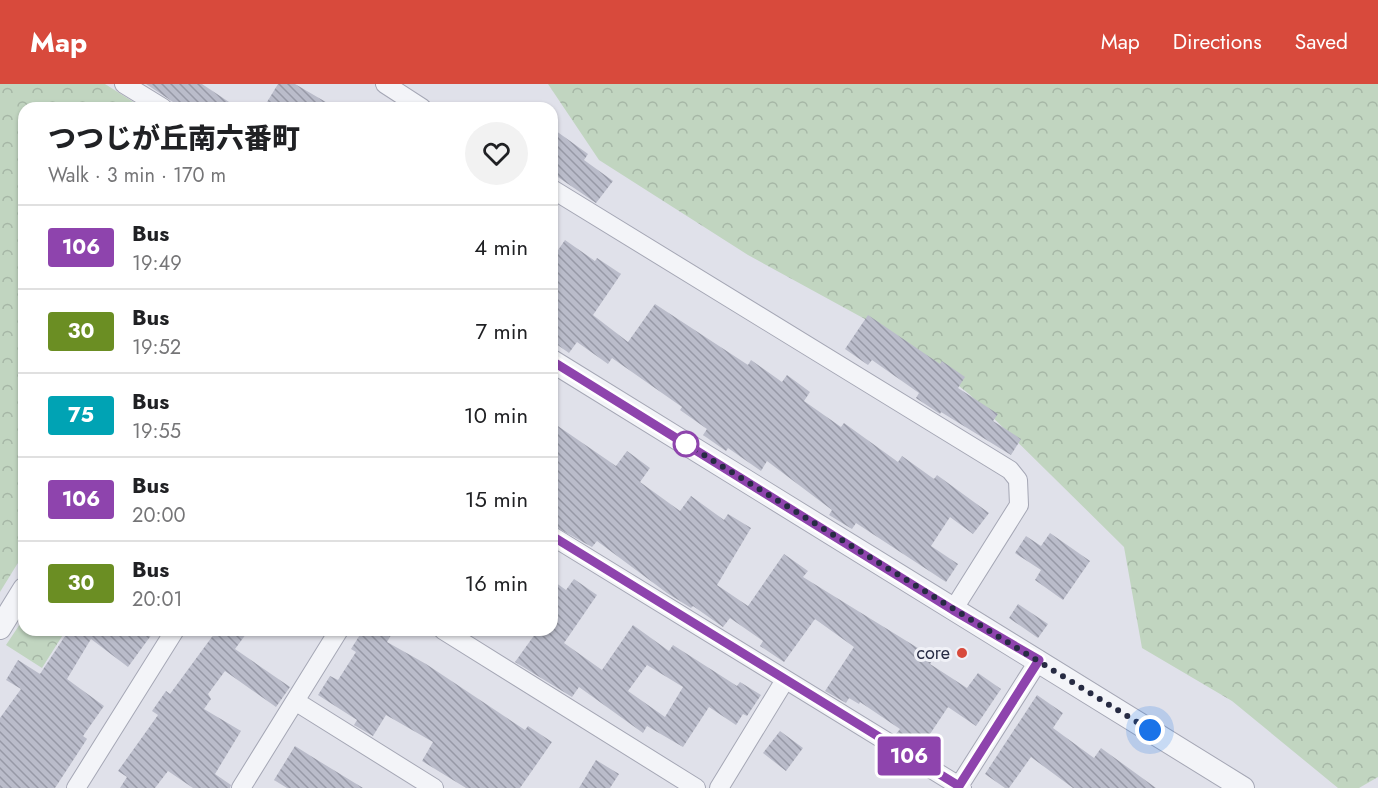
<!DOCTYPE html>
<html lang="en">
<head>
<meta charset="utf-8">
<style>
  :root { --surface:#fff; --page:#f2f2f2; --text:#202124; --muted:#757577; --line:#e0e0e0; --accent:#d84a3c }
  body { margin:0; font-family:Jost,"Noto Sans JP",sans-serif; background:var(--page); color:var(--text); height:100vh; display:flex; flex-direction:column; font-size:22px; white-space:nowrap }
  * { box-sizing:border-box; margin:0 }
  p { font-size:20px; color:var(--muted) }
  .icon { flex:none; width:33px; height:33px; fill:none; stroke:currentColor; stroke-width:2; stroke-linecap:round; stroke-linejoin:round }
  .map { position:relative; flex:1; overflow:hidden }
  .drawer { position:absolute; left:18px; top:18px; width:540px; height:534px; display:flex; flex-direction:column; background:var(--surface); border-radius:18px; box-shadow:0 2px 4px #0004 }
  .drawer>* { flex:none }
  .badge { padding:0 12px; border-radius:4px; font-size:21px; line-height:39px }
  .you { position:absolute; width:30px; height:30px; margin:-15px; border:4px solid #fff; border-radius:50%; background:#1a73e8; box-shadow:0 0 0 9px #1a73e833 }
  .map>.badge { position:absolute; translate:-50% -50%; box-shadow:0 0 0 3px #fff }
  .round { display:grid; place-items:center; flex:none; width:63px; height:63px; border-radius:32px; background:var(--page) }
  .summary { display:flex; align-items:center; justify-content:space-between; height:102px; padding:0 30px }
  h1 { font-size:28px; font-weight:800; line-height:45px }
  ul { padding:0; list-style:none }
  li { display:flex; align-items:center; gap:18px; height:84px; padding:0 30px; border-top:2px solid var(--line) }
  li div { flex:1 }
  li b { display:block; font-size:22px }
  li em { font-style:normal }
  li .badge { min-width:66px; font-weight:700; text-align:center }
  header { display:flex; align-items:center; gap:36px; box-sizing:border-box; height:84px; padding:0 30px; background:var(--accent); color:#fff }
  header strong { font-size:28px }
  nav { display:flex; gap:33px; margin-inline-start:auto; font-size:21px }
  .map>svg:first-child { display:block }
  .forest { fill:url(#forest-crowns) }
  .building { fill:url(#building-back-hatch); fill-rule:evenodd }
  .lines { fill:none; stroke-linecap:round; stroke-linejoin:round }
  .minor-casing { stroke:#a5a7b5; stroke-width:20 }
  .tertiary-casing { stroke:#a5a7b5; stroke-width:24 }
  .minor { stroke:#f3f4f8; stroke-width:18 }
  .tertiary { stroke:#f3f4f8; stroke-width:22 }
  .line-casing { stroke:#fff; stroke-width:14 }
  .line { stroke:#8e44ad; stroke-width:9 }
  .walk { stroke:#272b43; stroke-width:6; stroke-dasharray:0 10.8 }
  .stop-dot { fill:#fff; stroke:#8e44ad; stroke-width:3 }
  .poi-dot { fill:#d84a3c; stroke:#f0f1f7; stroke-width:2 }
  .labels { text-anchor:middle; stroke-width:6; stroke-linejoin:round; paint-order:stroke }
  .poi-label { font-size:18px; fill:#272b43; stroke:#f0f1f7; text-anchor:end }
</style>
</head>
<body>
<header>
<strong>Map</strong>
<nav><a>Map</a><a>Directions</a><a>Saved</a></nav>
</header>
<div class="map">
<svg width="1378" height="704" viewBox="0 0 1378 704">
  <defs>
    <pattern id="forest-crowns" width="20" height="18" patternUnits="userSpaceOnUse" patternTransform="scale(1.5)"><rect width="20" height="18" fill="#c1d5c0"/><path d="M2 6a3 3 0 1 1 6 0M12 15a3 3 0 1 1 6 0" fill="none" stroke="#a6b7a6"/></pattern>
    <pattern id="building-back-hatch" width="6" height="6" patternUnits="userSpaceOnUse" patternTransform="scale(1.5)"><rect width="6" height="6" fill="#babcca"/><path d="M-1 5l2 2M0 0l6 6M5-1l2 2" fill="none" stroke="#9799a6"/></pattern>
  </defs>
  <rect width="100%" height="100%" fill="#e0e1ea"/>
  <!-- forest -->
  <path class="forest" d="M0,0H105L143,24H24V469L0,508Z
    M548,0H1378V693L1359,704H1338L1232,617L1142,564L1124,463L969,310L896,252L748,171L599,76Z
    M24,534V546H66L42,584L6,561Z"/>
  <!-- building -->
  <path class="building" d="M146,0H202L238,24H182Z
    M278,0H295L336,24H278L267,18Z
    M552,44L588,70L584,76L613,97L596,119L552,89Z
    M565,156L595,177L597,174L621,190L593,231L628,258L655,220L748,281L751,276L782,298L787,291L810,308L804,317L841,343L844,339L898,378L902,372L934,395L937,391L989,429L973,450L950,433L931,462L958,480L946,498L856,439L852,445L829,431L832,426L767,377L761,387L728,364L726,367L703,351L707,345L680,326L682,323L612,274L608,280L577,258L569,269L552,257V175Z
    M868,231L940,280L942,277L965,293L958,304L998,330L993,337L1021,355L1011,371L941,328L940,330L916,314L919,309L872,276L868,281L845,265Z
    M552,338L616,382L627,367L650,384L640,398L680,427L691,412L724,436L728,430L751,444L717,501L748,522L784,470L808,487L803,493L934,574L930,580L967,604L978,589L1001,605L976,642L948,623L920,665L896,650L900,645L860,618L859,620L849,614L846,619L825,607L854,563L815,535L784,578L760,562L763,557L730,534L723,543L693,522L691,524L667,509L597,457L592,463L552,441Z
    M1050,449L1090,477L1063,516L1035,496L1041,486L1015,469L1026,452L1041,462Z
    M574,495L597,511L564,559L602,586L633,541L669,567L673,561L737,602L740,598L761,611L747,632L743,630L736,641L709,623L683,663L647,642L643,649L579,603L572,613L515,578L538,546H552V496L566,506ZM647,581L683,603L665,633L628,607Z
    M1018,520L1048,540L1038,554L1009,534Z
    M69,546H155L128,583L91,555L67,595L104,622L83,652L87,655L55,704H0V634L21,605L6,596L18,576L40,590Z
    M217,546H249L235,565L290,603L276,623L225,587L208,610L211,615L204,625L241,647L215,690L231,701L230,704H193L168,687L155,704H120L127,693L118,687L158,631L152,627L166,607L170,610Z
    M363,546H394L387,558L426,580L525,646L528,642L552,658L520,704H466L422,677L433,658L386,631L373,652L354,641L357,636L318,611L330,592L338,596L356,568L351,565Z
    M1037,611L1063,629L1053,644L1094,674L1101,664L1156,704H1073L1031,673L1009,704H1005L985,690Z
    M780,647L803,664L786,687L763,669Z
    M295,662L314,674L363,704H287L274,696Z
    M596,676L619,690L610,704H579Z"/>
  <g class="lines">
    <defs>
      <path id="minor" d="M124,0L163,24
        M385,0L422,24
        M552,105L1010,386L1018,396L1019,421L953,526
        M552,452L959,702
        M443,546L696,704
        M295,617L434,704
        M76,704L175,546
        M241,704L339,546
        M719,704L785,596
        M962,704L959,702L1039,576"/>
      <path id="tertiary" d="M552,277L1243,704
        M0,544L24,505"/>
    </defs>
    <!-- minor casing -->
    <use href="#minor" class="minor-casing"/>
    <!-- tertiary casing -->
    <use href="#tertiary" class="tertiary-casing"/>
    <!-- minor -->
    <use href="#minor" class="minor"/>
    <!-- tertiary -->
    <use href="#tertiary" class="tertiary"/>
  </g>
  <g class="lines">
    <defs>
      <path id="line" d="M552,277L953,526L1039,576L959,702L552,452"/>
    </defs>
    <!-- line casing -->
    <use href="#line" class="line-casing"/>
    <!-- line -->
    <use href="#line" class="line"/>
    <!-- walk -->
    <path class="walk" d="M686,360L1150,646"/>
  </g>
  <!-- markers -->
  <circle class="stop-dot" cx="686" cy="360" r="12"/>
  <circle class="poi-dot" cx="962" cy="569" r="6"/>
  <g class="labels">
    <!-- poi labels -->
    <g class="poi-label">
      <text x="950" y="575">core</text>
    </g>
  </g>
</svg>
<div class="you" style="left:1150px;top:646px"></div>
<b class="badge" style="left:909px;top:672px;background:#8e44ad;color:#fff">106</b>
<section class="drawer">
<div class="summary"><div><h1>つつじが丘南六番町</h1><p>Walk · 3 min · 170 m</p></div><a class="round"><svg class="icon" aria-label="heart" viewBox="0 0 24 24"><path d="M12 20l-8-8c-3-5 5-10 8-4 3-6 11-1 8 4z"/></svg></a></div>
<ul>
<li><span class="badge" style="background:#8e44ad;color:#fff">106</span><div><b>Bus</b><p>19:49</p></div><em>4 min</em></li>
<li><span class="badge" style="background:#6b8e23;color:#fff">30</span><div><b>Bus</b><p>19:52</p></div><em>7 min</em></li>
<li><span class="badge" style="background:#00a3b4;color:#fff">75</span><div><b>Bus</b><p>19:55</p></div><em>10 min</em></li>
<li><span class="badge" style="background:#8e44ad;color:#fff">106</span><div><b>Bus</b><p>20:00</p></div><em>15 min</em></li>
<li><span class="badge" style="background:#6b8e23;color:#fff">30</span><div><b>Bus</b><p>20:01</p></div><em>16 min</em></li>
</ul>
</section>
</div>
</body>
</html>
